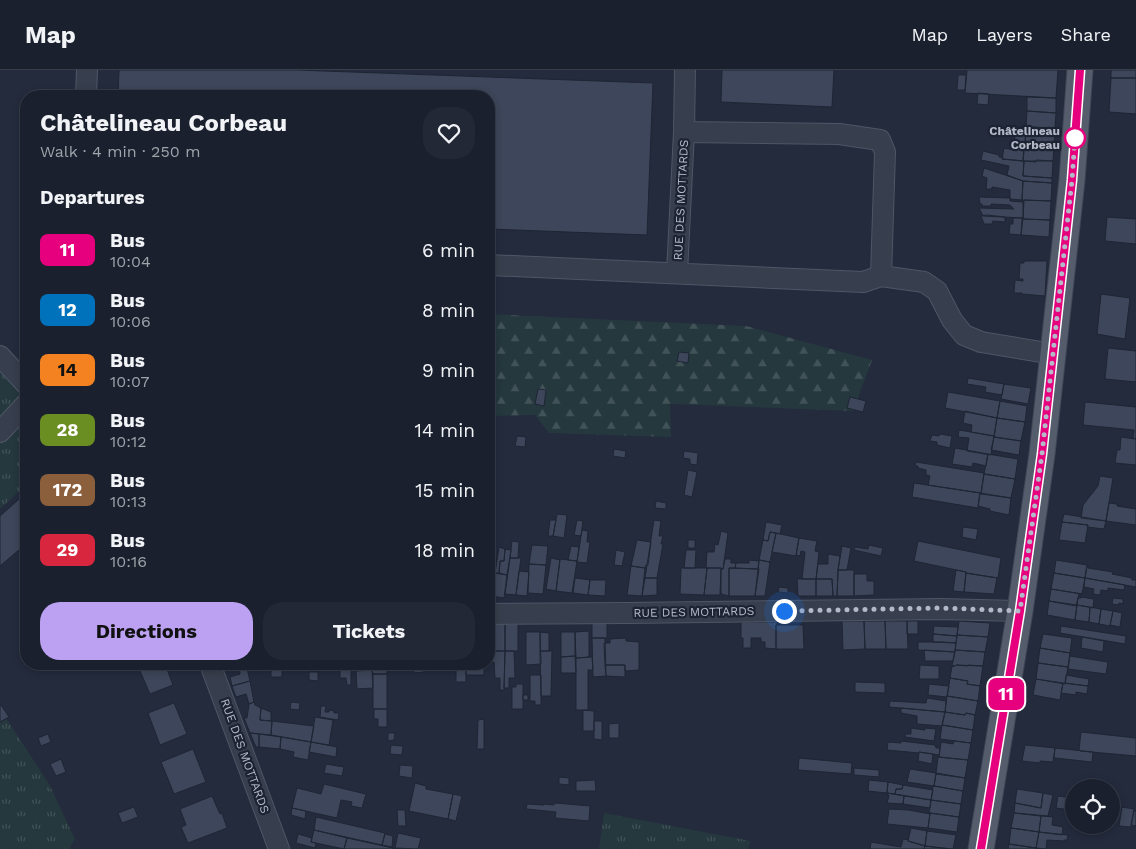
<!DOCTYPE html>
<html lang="en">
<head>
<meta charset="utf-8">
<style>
  :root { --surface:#1a202e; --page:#232836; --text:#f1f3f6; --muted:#9fa3aa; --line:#383e4a; --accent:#bca0f2 }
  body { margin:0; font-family:"Work Sans",sans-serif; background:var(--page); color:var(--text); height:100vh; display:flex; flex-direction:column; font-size:19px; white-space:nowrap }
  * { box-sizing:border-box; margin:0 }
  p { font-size:16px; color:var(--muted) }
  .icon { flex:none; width:28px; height:28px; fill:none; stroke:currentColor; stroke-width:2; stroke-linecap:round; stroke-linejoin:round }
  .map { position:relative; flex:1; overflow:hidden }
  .drawer { position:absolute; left:20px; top:20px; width:475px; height:580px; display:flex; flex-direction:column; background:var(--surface); border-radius:20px; box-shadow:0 2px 8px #0003,0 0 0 1px var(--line) }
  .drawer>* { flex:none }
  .badge { padding:0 10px; border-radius:8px; font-size:18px; line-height:32px }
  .tools { position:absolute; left:1065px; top:709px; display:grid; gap:10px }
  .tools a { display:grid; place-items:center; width:55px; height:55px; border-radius:50%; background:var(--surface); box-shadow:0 2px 8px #0003,0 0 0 1px var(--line); font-size:25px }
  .you { position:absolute; width:25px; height:25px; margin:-12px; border:4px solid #fff; border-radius:50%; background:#1a73e8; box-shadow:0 0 0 8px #1a73e833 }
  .map>.badge { position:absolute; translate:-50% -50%; box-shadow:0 0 0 2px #fff }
  h2 { padding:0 20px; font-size:19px; line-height:45px }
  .round { display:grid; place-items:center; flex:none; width:52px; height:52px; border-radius:20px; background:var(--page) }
  .overview { display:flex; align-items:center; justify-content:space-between; height:85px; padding:0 20px }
  h1 { font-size:24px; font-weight:700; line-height:38px }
  .button { display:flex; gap:10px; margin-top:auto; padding:10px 20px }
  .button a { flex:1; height:58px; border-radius:20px; background:var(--accent); color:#111; font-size:20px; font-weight:700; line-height:58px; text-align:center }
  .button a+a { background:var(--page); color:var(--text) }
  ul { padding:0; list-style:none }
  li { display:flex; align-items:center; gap:15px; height:60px; padding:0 20px }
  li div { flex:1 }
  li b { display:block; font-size:19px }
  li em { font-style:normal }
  li .badge { min-width:55px; font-weight:700; text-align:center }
  header { display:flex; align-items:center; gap:30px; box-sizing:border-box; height:70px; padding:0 25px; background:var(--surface); border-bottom:1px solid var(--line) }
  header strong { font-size:24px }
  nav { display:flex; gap:28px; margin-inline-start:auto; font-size:18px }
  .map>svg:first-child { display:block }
  .grass { fill:url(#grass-tufts) }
  .forest { fill:url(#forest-firs) }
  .building { fill:#3d465a; stroke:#1e2534 }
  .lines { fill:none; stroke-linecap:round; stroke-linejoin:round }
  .minor-casing { stroke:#4f5665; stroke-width:22 }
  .major-casing { stroke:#404756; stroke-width:27 }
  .minor { stroke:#373e4d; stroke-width:20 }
  .major { stroke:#555d6d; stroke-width:25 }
  .line-casing { stroke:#fff; stroke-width:11 }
  .line { stroke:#e6007e; stroke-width:8 }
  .walk { stroke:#b3b9c8; stroke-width:5; stroke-dasharray:0 9 }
  .stop-dot { fill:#fff; stroke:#e6007e; stroke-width:2.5 }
  .labels { text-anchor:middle; stroke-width:4.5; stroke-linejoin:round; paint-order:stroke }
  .stop-label { font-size:12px; font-weight:bold; fill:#b3b9c8; stroke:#1c2332; text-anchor:end }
  .street-label { font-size:12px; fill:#b3b9c8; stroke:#1c2332 }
</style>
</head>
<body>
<header>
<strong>Map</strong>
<nav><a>Map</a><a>Layers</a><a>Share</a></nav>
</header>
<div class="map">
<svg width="1136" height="779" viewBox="0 0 1136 779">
  <defs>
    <pattern id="grass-tufts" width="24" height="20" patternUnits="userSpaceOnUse" patternTransform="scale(1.25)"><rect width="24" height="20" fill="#25383e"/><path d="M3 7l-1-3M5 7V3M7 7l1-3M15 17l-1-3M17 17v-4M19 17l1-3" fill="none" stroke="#425358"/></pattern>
    <pattern id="forest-firs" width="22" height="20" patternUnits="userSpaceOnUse" patternTransform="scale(1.25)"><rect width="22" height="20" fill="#25383e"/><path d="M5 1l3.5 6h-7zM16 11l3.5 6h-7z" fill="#425358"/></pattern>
  </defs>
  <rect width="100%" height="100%" fill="#232b3d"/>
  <!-- grass -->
  <path class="grass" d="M0,303L24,325L0,351Z
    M26,334V415L0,439V362Z
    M0,639L49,714L75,769L70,777L71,779H0Z
    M604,743L751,771L748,779H599Z"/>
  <!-- forest -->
  <path class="forest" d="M489,244L746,256L872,290L853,341L670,334L671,367L549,363L535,345L489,346Z"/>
  <!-- building -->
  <path class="building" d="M119,0H297L653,13L647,165L489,159V26H118Z
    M722,0H834L832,37L721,32Z
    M967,0H1058L1056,28L965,23Z
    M1111,0H1136V8H1111Z
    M958,5H966L965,20H957Z
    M1111,8H1136V44L1109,42Z
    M978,23L989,24L988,35L977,34Z
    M1027,27L1056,28V43L1027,41Z
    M1027,41L1056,43L1055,58L1026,57Z
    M1026,57L1055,58L1054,75H1025Z
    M1026,57L1025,73L1015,71L1014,58Z
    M1015,71L1025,73L1023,91L1002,89L1004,78L1014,80Z
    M1024,74L1054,75L1053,91H1023Z
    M983,81L999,85V87H1003L1002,89L1024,91L1023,106L1052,108V113L1023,111L1007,105L1009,96L981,90Z
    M1036,90L1053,91L1052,108L1023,106L1024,91L1036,92Z
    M984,98L1023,111L1022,130L1010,129V120L992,117V119H986L987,108L982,106Z
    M1023,111L1052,113L1051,131L1022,130Z
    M979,127L1010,128V131L1023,132V148L983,146L979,138L1014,139L1010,135L991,134V136H982V134H980Z
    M1024,130L1051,131L1050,150L1023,149Z
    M987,145L1005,147V152L993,151L992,154H984L981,146Z
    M1107,147L1136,149V174L1105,171Z
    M1013,148H1023L1021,165L1009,164L1010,154H1013Z
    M1022,149L1050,150L1049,167L1021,165Z
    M1024,191H1047L1045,226L1022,224V223H1014L1015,210L1023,211V209H1019L1020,193H1024Z
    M1101,224L1130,228L1125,269L1097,264Z
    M1108,278L1136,281V312L1105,309Z
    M679,282L689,283L688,293L677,291Z
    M968,308L1004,314L1002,325L985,322L986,317L967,314Z
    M1004,314L1031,318L1028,334L1001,329Z
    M538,319L546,320L544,336L535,334Z
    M948,322L1000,331L997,348L945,338Z
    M850,327L866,331L863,342L847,338Z
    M1000,331L1027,336L1025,352L997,348Z
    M1085,332L1136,337V369L1133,368L1134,360L1083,355Z
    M965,341L997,348L994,366L971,362L972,355L963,353Z
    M997,348L1025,352L1021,371L994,367Z
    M959,360L994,366L991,385L967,381L969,368L958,367Z
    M940,364L952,366L950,378L937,375V372L930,371L932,365L939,366Z
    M517,366L526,367L525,377L515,376Z
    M994,367L1021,371L1019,385L991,380Z
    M1121,367L1136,369V395L1115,393L1117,380H1120Z
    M955,378L988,384L986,396L973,393L972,397L952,394Z
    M614,379L626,381L625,388L613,386Z
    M684,381L698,383L697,395L690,394V389L683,388Z
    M988,384L1018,389L1015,409L984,404Z
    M916,392L984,403L981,423L928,415L930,406L926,405V400L918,398V396H915Z
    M688,400L697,402L692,427L684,425Z
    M984,404L1015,409L1011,428L981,424Z
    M1100,406L1113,408L1106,451L1081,448L1083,435L1098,416Z
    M914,413L980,423L978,438L912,427Z
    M26,423V474L0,496V446Z
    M980,423L1011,428L1009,445L990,441V439L978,436Z
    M656,431L666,433V439L655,438Z
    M1109,433L1117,434V436L1136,439V455L1106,451Z
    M557,444L567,445L564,468L553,466Z
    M1064,444L1106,451L1104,459L1087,457L1088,455L1062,452Z
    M550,450H556L553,466H548Z
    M577,450L583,451L581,466L574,465Z
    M654,450L661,451L659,466H663L661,474H663L657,508H645Z
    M766,452L782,455L780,464L770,462L768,471L763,470Z
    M1062,452L1088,455L1085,473L1059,470Z
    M963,457L978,459L976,470L962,467Z
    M582,460L588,461L587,472H590L587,493L577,492Z
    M721,461L728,463L723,499H721V498H706L707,482H714L715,474L718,475Z
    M770,462L776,463L770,492L759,490L763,470L768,471Z
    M776,463L799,468L796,486L772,482Z
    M799,468L817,471L815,481L819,482L816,509H802L805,482L801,481L800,486L796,485Z
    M637,470L651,472L648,495H646L645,498L631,496Z
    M688,470H695V478H688Z
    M512,471L519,472L518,488H510Z
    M918,471L1001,488L998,508L966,503V502L914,491Z
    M532,475L548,476L546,495L529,494Z
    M869,475L883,478L881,486L854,480L855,477L868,479Z
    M571,476L579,477L577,491L568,490Z
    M842,476L851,478L847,500H838Z
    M499,477L505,479L504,491H500L499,503H495Z
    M505,479L511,480L507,505L499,503L500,491H504Z
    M616,480L625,482L622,496L614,495Z
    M686,480H696L695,498H684Z
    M489,484H497L495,503L489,502Z
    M828,484L840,486L838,500L837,526H833L832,509H816L818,494H828Z
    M510,488H521L516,525L505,524Z
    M551,488L560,490L556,521L546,519Z
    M560,489L577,491L572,523L556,521Z
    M725,489H731V493H736L735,498H729V526L721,524V499H723Z
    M749,490L759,491L758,499L735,498L736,493H749Z
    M759,490L770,492L765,526H755Z
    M1056,490L1087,495L1085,508L1054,503Z
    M529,494L546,495L543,524L528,523Z
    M631,496L645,498L642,526L627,525Z
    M1087,496H1088V498L1113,502L1112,504L1132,508V510H1136V517L1085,508Z
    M681,498H707L704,525L680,524Z
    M707,498H721L720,525H704Z
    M729,498L759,499L755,526H729Z
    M838,500H854V526H837Z
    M956,500L966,502L964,522L953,521Z
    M519,501L529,502L527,526L516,525Z
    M489,502L494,503L491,526H489Z
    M494,503L507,505L504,528L491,526Z
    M966,503L997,508L994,524L964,522Z
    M1054,503L1085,508L1082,524L1051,519Z
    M854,504H867V511H874V525L854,526Z
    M575,508L590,510L588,525L573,523Z
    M645,508H657V525L642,526Z
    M1085,508L1125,515L1124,520L1108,518V521L1101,520L1100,525L1093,524L1094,519L1084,517Z
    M797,509H816V526H798Z
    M816,509H832L833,526H816Z
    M590,510H606L605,526L588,525Z
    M779,517L788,518V523L778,522Z
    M1051,519L1082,524H1079L1076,536L1049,531Z
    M1081,527L1094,529L1093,538L1077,535L1078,528H1081Z
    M1113,528L1123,529V534L1119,533V535L1112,534Z
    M1049,531L1077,535L1075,550L1047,545Z
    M1077,535L1090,537L1089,552L1075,550Z
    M1090,537L1101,539L1099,554L1089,552Z
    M1101,539L1113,541L1110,556L1099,554Z
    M1113,541L1122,543L1120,557L1110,555Z
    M842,551H864L865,579L843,580Z
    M864,551H885L886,579H865Z
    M885,551H907L908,579H886Z
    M907,551H918V564H907Z
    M959,551L990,553L988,567L957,565Z
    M741,552H777V555H776V579L765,578V572H761V568H751V578H743V568H741Z
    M592,553H607V568H592Z
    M491,554H505V581H491Z
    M505,554H518V581H505Z
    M776,555H803L804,579H776Z
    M934,556L958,557L957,566L933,564Z
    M1061,556L1126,566L1125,574L1060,563Z
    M589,561V587L576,588L575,562Z
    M526,562H540L541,594L526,595Z
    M540,562L549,563V581H540Z
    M561,562H575V586L561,587Z
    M933,564L957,566L956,573L933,572Z
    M1043,564L1072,568L1070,583L1040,578Z
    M957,565L988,567L985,582L955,580Z
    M1082,567L1104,571L1103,582L1081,578Z
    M592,568H605L606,606L593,607Z
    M626,568V571L639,572V600L625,601V595H605L604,573H610V569Z
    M918,572H943L956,573L955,582L918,580Z
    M1040,578L1070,583L1068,597L1038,593Z
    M924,580L955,582L953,591H925Z
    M955,580L985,582L983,596L968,595V596L956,595L955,596H952Z
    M491,581H505L504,620H500V608H495L494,592H491Z
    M505,581H514L515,608H509V618H504Z
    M540,581H552L551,626H541Z
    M575,586L576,603H561V587Z
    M1070,586L1108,592L1106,604L1068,599Z
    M592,587L593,600H588V640H576V588Z
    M1038,593L1068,597L1065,614L1036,609Z
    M137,594H165L173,615L150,624Z
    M239,594H246L250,611L232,616L230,607L240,604Z
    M271,594H282V607H271Z
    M308,594H318L317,599L308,598Z
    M340,594H351V615H347L346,608H340Z
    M371,594H385V599L387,598V604H373Z
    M414,594H423L424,602L414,603Z
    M466,594H484V605H466Z
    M605,595H625V607L606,606Z
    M920,595L939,596V609H919Z
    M956,595L983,596L980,616L967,614L968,611L950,608L952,596H955Z
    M456,599H466V612H456Z
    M372,600L373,618L357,619L356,601Z
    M309,602H318V611L309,610Z
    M373,604H387V639H373Z
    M530,605H541V635H535V631H530Z
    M1066,605L1089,609L1088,616L1065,613Z
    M950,608L968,611L967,614L980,616L978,631L947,626Z
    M1036,609L1063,613L1060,630L1033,625Z
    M250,611L254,632L249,634L246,624L236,627L232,616Z
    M855,612L885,613V623L855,622Z
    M1063,613L1088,616L1087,624L1076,622V625L1061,623Z
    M516,614H523V639H512V617H516Z
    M929,614L949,616L947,627L928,625Z
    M523,625H528V630H523Z
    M947,626L978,631L975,645L966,643L965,645L945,642Z
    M927,628L946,631L945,642L889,637L890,631L926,633Z
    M254,632L255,635L261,638L260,650L272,651L271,665L250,663L244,648H247L249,634Z
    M291,632L300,633L299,640L290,639Z
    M174,633L187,664L160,675L148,643Z
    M1,635L9,647L0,652V636Z
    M321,636H326L325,642H329V640L334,641V643H339L338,650L320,647Z
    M261,638L271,642V651L260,650Z
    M901,638L945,642L942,656L917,654V646L901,643Z
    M374,639H387V657H378V649H374Z
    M583,640L594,641V661H583Z
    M945,642L965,645L966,643L975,645L973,660L942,655Z
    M315,647L333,650L329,675L311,672Z
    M484,649V679H477L478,650Z
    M272,651L314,656L311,672L271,665Z
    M594,651H602V670L594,669Z
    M619,653V668H609V654Z
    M942,655L973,660L971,673L940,669Z
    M911,658L925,660V658L936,659L934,671L905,667V664H911Z
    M1081,662L1136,668V686L1080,681L1079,680Z
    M250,663L259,664V677H256Z
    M388,663H395L394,670L388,671Z
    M48,664L51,672L41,676L38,668Z
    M259,664L281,667L280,679L259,677Z
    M281,667L311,672L308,690L293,687L294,682L280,679Z
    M901,671L935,675L936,678H940L939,685L919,682V683L887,680L888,672L901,673Z
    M954,671L971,673L968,690L939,687L941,672L953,674Z
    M311,672L337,677L336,687L309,682Z
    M391,675L403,676L402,685L390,684Z
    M1025,675L1055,678L1053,692L1040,691V693L1022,691Z
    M1055,678L1093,682L1092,692L1055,688L1054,687Z
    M193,679L206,712L174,724L161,692Z
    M919,682L933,684L932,694L918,691Z
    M938,687L968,690L965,708L936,703Z
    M799,688L852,693L851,704L798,700Z
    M61,689L66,702L56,706L50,694Z
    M326,694L344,697L342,706L324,703Z
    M400,695L413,696L412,708L399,706Z
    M854,698L879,700V707L854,705Z
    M910,699L936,703L934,716L907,712Z
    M936,704L965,708L963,721L934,716Z
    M559,707L569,708V715L559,714Z
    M595,710L596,721H576V711Z
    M869,710L888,712L887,723L868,721Z
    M888,712L903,715L902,719H896L895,724L887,723Z
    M415,713L426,716V719L453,724L448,749L409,741Z
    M324,714L366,724L362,738L351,736L352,732L341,730L337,748L292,738L297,718L321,724Z
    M903,715L933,720L931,730L895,724L896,719H902Z
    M934,716L963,721L961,734L931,730L933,717Z
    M1017,719L1043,723L1041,738L1015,733Z
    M887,723L904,726L903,734L887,733L889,726Z
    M1043,723L1053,725L1048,746L1014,743L1015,733L1041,738Z
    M453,724L462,726L456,751L448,749Z
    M212,726L220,744L222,743L227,758L188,773L181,757L186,755L180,739Z
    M904,726L931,730L930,738L903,734Z
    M1058,726L1074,728L1072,740L1056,738Z
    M931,730L961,734L959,747L929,743Z
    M556,733L590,736L589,751L555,748L556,742L526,739L527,734L544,735V734L553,735Z
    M134,737L138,747L122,753L118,743Z
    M1122,737L1134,739L1131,757L1119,756Z
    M292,738L306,741L305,749L291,745Z
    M889,739L909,740L930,744L928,758L887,754Z
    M397,740H405L406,756H398Z
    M1134,741H1136V756L1131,755Z
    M930,743L959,747L957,762L928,758Z
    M1014,743L1041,746L1039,762L1011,758Z
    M1041,746L1053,747L1052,755L1063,757L1062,765L1039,762Z
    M316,747L385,763L382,775L314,760Z
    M911,758L927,761L925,776L908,771Z
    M1011,758L1039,762L1036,778L1009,774Z
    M314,760L347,768L344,779L311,772Z
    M927,761L956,765L953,779L925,776Z
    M1039,762L1068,765L1067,770H1064V771L1047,770L1046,779L1036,778Z
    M398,763L421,768L418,779L395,778Z
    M298,764L312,768L311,772L316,773L315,778L296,773Z
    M385,764L393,766L392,777L382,775Z
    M347,768L393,778V779H344Z
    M903,769L909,770L908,771L925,776L924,779H870L871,772L901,777Z
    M1009,774L1036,778V779H1008Z
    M925,776L948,779H924Z"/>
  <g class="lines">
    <defs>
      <path id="minor" d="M685,0L684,62L839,64L880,70L885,82L881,206L924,212L937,221L952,250L964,265L981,272L1053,284
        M86,26L87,0
        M489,195L863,212L881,206
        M677,203L684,62
        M0,286L26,314
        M0,362L26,334
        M489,544L628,543L941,539L1020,541
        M210,594L279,779"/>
      <path id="major" d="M981,779L1020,541L1042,384L1072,110L1080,0"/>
    </defs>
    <!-- minor casing -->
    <use href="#minor" class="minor-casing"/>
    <!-- major casing -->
    <use href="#major" class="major-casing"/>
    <!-- minor -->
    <use href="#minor" class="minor"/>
    <!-- major -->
    <use href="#major" class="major"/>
  </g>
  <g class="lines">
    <defs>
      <path id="line" d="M981,779L1020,541L1042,384L1072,110L1080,0"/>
    </defs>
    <!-- line casing -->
    <use href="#line" class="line-casing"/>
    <!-- line -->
    <use href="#line" class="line"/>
    <!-- walk -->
    <path class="walk" d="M784,541L941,538L1020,541L1042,384L1072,110L1075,68"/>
  </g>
  <!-- markers -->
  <circle class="stop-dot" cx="1075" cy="68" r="10"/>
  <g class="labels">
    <!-- stop labels -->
    <g class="stop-label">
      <text x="1060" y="65">Châtelineau<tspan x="1060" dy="14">Corbeau</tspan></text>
    </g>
    <!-- street labels -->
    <g class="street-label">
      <text transform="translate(681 130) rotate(-87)" y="4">RUE DES MOTTARDS</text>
      <text transform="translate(694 542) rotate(-1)" y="4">RUE DES MOTTARDS</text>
      <text transform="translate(245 686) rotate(70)" y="4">RUE DES MOTTARDS</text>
    </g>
  </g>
</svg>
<div class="tools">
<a><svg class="icon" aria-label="locate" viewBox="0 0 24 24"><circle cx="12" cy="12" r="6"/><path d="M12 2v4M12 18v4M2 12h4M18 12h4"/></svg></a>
</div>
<div class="you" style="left:784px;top:541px"></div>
<b class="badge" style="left:1006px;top:624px;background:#e6007e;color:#fff">11</b>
<section class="drawer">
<div class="overview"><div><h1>Châtelineau Corbeau</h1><p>Walk · 4 min · 250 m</p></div><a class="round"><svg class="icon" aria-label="heart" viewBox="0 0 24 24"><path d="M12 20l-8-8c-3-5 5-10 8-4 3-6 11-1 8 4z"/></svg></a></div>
<h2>Departures</h2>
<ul>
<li><span class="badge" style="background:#e6007e;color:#fff">11</span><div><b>Bus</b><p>10:04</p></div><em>6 min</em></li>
<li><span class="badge" style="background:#0072bc;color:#fff">12</span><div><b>Bus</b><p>10:06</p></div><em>8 min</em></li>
<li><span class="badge" style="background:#f58220;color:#111">14</span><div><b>Bus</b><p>10:07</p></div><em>9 min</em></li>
<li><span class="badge" style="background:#6b8e23;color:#fff">28</span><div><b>Bus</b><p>10:12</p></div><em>14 min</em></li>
<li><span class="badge" style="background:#8b5e3c;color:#fff">172</span><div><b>Bus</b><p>10:13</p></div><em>15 min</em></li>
<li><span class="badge" style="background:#d7263d;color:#fff">29</span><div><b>Bus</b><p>10:16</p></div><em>18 min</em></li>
</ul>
<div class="button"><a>Directions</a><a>Tickets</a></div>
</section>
</div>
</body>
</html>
